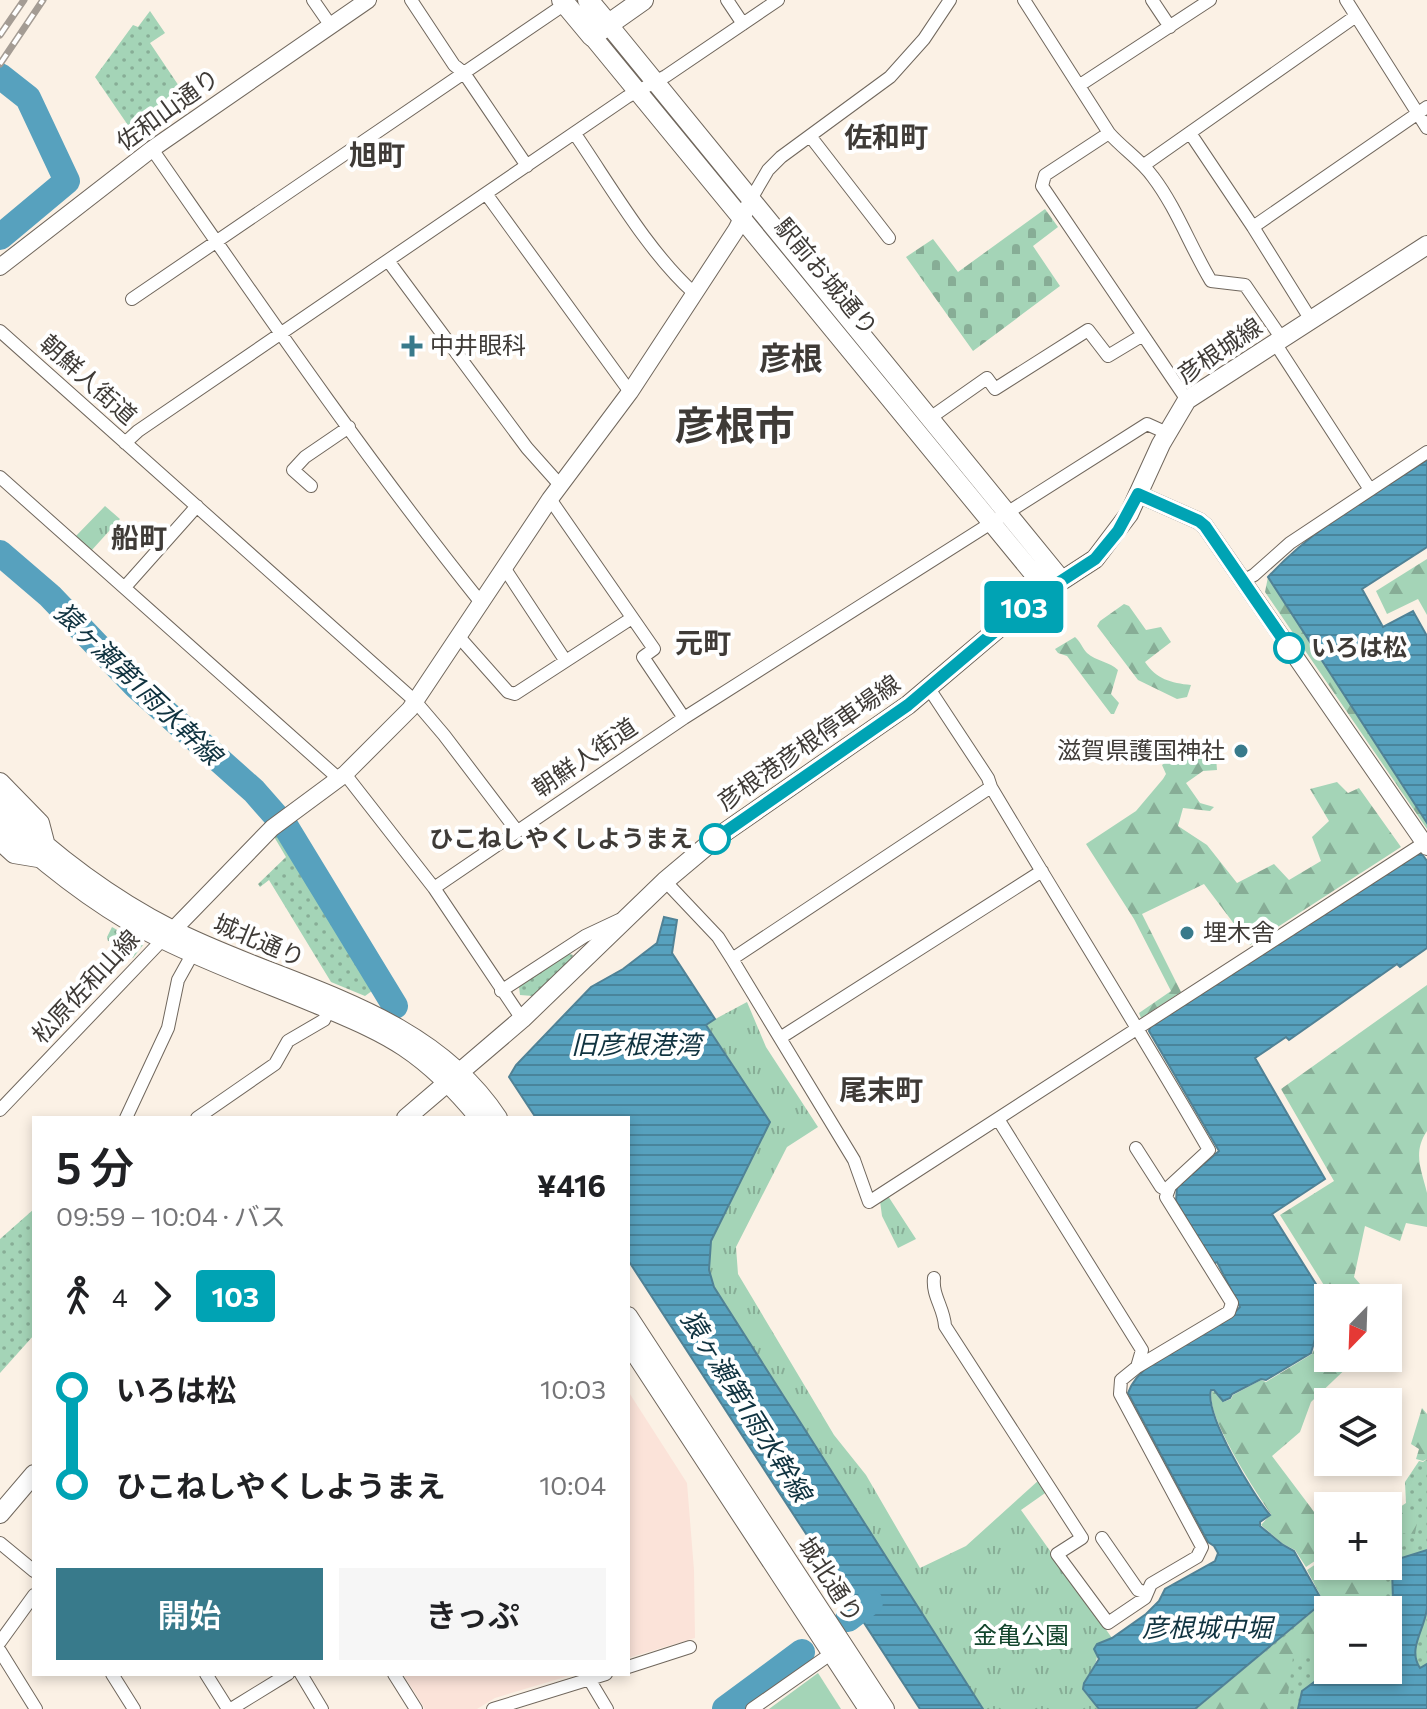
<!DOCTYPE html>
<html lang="ja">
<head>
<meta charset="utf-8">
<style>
  :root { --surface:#fff; --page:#f6f6f6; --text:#202124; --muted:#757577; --accent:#387a8b }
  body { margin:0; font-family:Commissioner,"Noto Sans JP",sans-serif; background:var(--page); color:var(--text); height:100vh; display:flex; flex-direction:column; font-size:30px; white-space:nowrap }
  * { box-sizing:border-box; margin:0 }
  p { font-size:26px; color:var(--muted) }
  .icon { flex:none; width:44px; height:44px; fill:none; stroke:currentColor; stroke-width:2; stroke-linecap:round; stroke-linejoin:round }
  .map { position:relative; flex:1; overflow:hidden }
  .panel { position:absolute; left:32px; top:1116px; width:598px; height:560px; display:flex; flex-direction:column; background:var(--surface); border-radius:0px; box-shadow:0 4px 12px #0003 }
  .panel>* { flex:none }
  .badge { padding:0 16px; border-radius:6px; font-size:28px; line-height:52px }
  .needle { width:52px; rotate:203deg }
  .tools { position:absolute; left:1314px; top:1284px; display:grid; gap:16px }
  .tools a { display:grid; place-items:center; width:88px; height:88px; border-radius:0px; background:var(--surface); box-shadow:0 4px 12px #0003; font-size:40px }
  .map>.badge { position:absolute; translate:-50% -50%; box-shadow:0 0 0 4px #fff }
  .legs { display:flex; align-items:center; gap:12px; height:88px; padding:0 24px; font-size:26px }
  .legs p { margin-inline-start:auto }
  .overview { display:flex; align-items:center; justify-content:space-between; height:136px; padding:0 24px }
  h1 { font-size:44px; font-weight:600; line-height:60px }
  .primary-button { display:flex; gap:16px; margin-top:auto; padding:16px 24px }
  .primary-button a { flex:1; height:92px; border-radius:0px; background:var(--accent); color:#fff; font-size:32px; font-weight:600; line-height:92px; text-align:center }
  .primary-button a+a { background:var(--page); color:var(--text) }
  ul { padding:0 24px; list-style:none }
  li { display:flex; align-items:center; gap:28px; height:96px; font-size:30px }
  li i { display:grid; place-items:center; width:12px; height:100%; margin:0 10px; background:currentColor }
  li i::after { content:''; width:20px; height:20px; margin:-10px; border:6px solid; border-radius:50%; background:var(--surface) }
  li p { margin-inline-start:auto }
  li:first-child i { background:linear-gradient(#0000 50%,currentColor 0) }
  li:last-child i { background:linear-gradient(currentColor 50%,#0000 0) }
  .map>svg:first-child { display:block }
  .commercial { fill:#fbe3d9 }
  .grass { fill:url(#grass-dots); fill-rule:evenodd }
  .forest { fill:url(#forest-firs) }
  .cemetery { fill:url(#cemetery-stones) }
  .park { fill:url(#park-tufts) }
  .pitch { fill:#a4d4b7 }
  .water { fill:url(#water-rules); stroke:#508296; stroke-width:2 }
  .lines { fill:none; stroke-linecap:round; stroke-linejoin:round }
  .river { stroke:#57a1be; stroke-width:26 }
  .minor-casing { stroke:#70675d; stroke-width:14 }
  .tertiary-casing { stroke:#70675d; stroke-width:18 }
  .secondary-casing { stroke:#70675d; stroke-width:20 }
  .primary-casing { stroke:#70675d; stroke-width:22 }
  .minor { stroke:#fff; stroke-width:12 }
  .tertiary { stroke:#fff; stroke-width:16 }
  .secondary { stroke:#fff; stroke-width:18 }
  .primary { stroke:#fff; stroke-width:20 }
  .rail-casing { stroke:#a49c94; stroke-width:7 }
  .rail { stroke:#fff; stroke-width:4; stroke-dasharray:12; stroke-linecap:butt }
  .line-1-casing { stroke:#fff; stroke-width:18 }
  .line-1 { stroke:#00a3b4; stroke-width:12 }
  .poi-dot { fill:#387a8b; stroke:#fff; stroke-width:3 }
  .stop-1-dot { fill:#fff; stroke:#00a3b4; stroke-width:4 }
  .labels { text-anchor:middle; stroke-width:8; stroke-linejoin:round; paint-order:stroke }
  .street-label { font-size:24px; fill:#3f3b37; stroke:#fff }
  .poi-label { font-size:24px; fill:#3f3b37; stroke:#fff; text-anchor:start }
  .stop-label { font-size:24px; font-weight:bold; fill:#3f3b37; stroke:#fff; text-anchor:start }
  .park-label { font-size:24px; fill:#12452c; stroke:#fff }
  .water-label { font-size:26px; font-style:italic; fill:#103340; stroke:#fff }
  .quarter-label { font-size:28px; font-weight:bold; fill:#3f3b37; stroke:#fff }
  .district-label { font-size:32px; font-weight:bold; fill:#3f3b37; stroke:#fff }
  .town-label { font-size:40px; font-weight:bold; fill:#3f3b37; stroke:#fff }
</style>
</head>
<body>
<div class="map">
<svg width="1427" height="1709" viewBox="0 0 1427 1709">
  <defs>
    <pattern id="grass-dots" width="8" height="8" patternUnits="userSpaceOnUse" patternTransform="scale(2)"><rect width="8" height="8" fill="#a4d4b7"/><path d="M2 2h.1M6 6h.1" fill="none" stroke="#87ad96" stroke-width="1.8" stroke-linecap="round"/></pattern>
    <pattern id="forest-firs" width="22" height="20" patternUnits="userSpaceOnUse" patternTransform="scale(2)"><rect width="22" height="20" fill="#a4d4b7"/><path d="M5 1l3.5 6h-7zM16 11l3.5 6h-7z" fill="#87ad96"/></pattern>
    <pattern id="cemetery-stones" width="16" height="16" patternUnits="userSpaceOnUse" patternTransform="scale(2)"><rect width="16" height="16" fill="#a4d4b7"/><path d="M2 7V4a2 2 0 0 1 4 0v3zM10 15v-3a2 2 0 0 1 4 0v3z" fill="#87ad96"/></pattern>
    <pattern id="park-tufts" width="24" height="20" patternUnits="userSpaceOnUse" patternTransform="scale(2)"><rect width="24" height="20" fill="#a4d4b7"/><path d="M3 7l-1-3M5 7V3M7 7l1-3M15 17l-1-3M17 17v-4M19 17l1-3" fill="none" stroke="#87ad96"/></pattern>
    <pattern id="water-rules" width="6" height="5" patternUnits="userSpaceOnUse" patternTransform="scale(2)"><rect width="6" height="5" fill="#57a1be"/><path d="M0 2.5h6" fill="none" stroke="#49849b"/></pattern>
  </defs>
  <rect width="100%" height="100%" fill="#fbf1e5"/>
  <!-- commercial -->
  <path class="commercial" d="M628,1391L687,1483L694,1570L695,1638L628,1658Z
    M403,1674H575L495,1698L477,1709H425Z"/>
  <!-- grass -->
  <path class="grass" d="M150,11L165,33L150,43L189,101L136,137L95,77L133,25L138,27Z
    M279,831L376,988L365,996L331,982L269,880L260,887L258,884L286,857L273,835Z
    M112,927L143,945L133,958L115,942L108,941L107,937Z
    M567,953L573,955L571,959L533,996L520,995L519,987L523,982Z
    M34,1209V1335L0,1373V1239Z
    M1427,1459V1709H1196L1324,1602L1307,1570L1328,1556V1566H1388V1515L1406,1503L1405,1482L1419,1461L1423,1462ZM1328,1610H1388V1670H1328Z"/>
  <!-- forest -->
  <path class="forest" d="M1427,559V615L1418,599L1387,614L1376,591Z
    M1268,577L1427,823V829L1265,592Z
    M1124,604L1129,606L1146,630L1161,627L1171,642L1145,662C1156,679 1171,683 1191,685L1187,697L1177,699L1138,680L1097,626L1100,621Z
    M1075,637C1081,642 1082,648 1087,653C1096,661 1110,662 1118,670L1111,694L1119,703L1114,714H1111L1067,656L1058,653L1055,649Z
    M1199,746L1216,757L1217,770L1203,771L1186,783L1200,803L1214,807L1210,811L1183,808L1178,826L1207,845L1237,883L1274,864L1289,880L1321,861L1312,837L1329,821L1310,789L1337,782L1348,793L1359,788L1401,847L1250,945L1204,884L1142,914L1181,992L1141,1018L1139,1013L1171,991L1134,919L1086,844L1136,811L1163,779L1166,774L1162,765L1173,757L1180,765L1196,754L1195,747Z
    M1427,985V1131C1412,1153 1422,1171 1427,1193C1427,1203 1427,1216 1427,1227L1406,1223L1400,1241L1365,1226L1354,1277L1372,1298H1332L1280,1215L1334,1181L1281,1089Z
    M1328,1317V1358H1357L1311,1402L1300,1432L1272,1456L1321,1521L1328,1524V1552L1306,1567L1295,1550L1283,1544L1261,1525L1271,1514C1257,1494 1204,1413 1212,1391L1216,1392L1223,1402L1231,1399L1233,1395L1261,1380L1266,1382L1312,1354Z
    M1422,1408L1427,1414V1459L1423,1461L1416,1459L1419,1449L1411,1444Z
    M1407,1504L1417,1523L1415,1534L1401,1533L1388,1543V1516Z
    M1328,1557V1566H1380L1378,1574L1390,1587L1378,1610H1328V1651L1318,1648L1293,1657L1286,1709H1197L1325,1603L1308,1571Z"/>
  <!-- cemetery -->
  <path class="cemetery" d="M1045,209L1058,227L1033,246L1060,286L973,351L906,257L933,239L958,272Z"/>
  <!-- park -->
  <path class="park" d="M105,506L120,519L91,551L75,537Z
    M747,1002L766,1047L818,1127L787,1147L736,1247L738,1274L834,1435L866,1475L920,1568L966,1546L1039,1480L1048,1491L1021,1510L1112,1638L1097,1644C1100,1671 1086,1669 1083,1690L1099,1709H983L714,1287L709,1270L711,1241L770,1122L706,1024Z
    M888,1196L916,1239L898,1248L882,1216L880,1201Z"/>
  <!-- pitch -->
  <path class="pitch" d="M818,1673L841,1709H769Z"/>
  <!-- water -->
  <path class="water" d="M1427,460V547L1362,589L1383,627L1413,611L1427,636V823L1268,577C1313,528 1372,495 1427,460Z
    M1419,850L1427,861V948L1400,967L1397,964L1289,1040L1286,1037L1255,1058L1325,1179L1272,1214L1326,1300L1311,1353L1266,1380L1261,1379L1232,1394L1230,1398L1223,1401L1214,1390H1211C1204,1414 1253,1495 1270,1515L1260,1522V1526L1283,1545L1294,1551L1323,1602L1195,1709H1099L1083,1689L1084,1683L1099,1659L1094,1649L1097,1644L1112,1638L1146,1614L1159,1601L1165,1589L1215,1561L1218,1553L1214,1546L1208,1542L1128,1393C1142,1353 1212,1338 1240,1307L1217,1262L1213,1264L1176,1201L1177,1187L1219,1151L1149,1031L1151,1024Z
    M664,917L677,920L672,953L715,1019L706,1025L770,1122L711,1241L709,1270L714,1287L983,1709H920L628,1260V1118H536L509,1077L516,1065L591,987L623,969L657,943Z
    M1427,1550C1427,1569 1427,1589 1427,1608C1425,1629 1407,1649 1420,1668L1427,1664V1709H1298L1302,1691L1317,1680L1342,1679L1353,1670H1388L1387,1610L1393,1600L1392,1568L1398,1559Z"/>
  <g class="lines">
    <!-- river -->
    <path class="river" d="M0,76L28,98L67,181L0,237
      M0,553L50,596L136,686L254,791L276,816
      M286,827L395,1006
      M848,1619L870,1602
      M725,1709L802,1652"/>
    <defs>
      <path id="minor" d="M313,0L331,26
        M411,0L454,65L464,73L527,166
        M727,0L743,24
        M1024,0L1109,133C1123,149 1141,160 1153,177C1176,207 1191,248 1211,281L1245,285L1282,339
        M1152,0L1170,27
        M1346,0L1427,128
        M1080,85L1210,0
        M1109,133L1045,175L1042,186L1187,400
        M1190,133L1253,227L1311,320
        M575,134C610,185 648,252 694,293
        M810,136L889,238
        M152,149C259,303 365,458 482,604
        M1144,165L1356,16
        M487,195L630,392
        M751,199L768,170L781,157L890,77L924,39L950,0
        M1253,227L1427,107
        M389,262L527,448L560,485
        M132,299L565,4
        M0,331L415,701L444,735L517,831
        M1275,343L1369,488
        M930,418L987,378L995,389L1088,330L1108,356L1143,335
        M125,443L138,431L627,97L666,76L778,0
        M0,477L338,778
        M311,486L293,470L305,457L349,427
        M550,499L654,649L643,657L684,718
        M505,569L565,660
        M1243,581L1254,575L1290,543L1427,452
        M125,587L197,506
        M460,638L508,692L515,694L632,618
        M928,687L988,778L991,787C1063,908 1138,1027 1209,1150L1170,1186L1166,1197L1232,1303L1229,1312L1137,1367L1121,1380L1120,1394L1202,1547L1197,1557L1151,1584L1145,1598L1108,1623L1057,1554L1082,1538L945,1326C944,1308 932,1296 934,1278
        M345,774L434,888L522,1019
        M665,881L718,937L732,959L854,1160L869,1202L1424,843
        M434,888L684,718L1147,424L1167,433
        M732,959L991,787
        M501,991L585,936L619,920
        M780,1038L1042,871
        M0,1110L167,935
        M126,1118L168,1028L178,980L193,953
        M197,1118L275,1064L288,1041L324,1020L329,1010
        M998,1119L1142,1350L1137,1367
        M1136,1148L1161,1187L1168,1191
        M1102,1538L1138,1590L1147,1593
        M0,1543L34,1571
        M0,1642L34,1595
        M0,1651L36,1709
        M628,1667L690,1647
        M112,1674L134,1709
        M206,1674L228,1709
        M301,1674L322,1709
        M394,1674L416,1709
        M589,1679L607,1709
        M231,1709L288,1674
        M493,1709L606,1674
        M752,1709L832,1653"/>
      <path id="tertiary" d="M0,267L152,149L368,0
        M1138,494L1199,521L1205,526L1427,847
        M173,930L272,828L345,774L410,709L550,499L630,392L736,230L747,208"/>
      <path id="secondary" d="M608,24L1061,579
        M592,36L1046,589
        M0,782L40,823L46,846
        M0,804C51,853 108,897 171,929C282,986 425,1007 498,1118
        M0,823C49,868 103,911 164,940C213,964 265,983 316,1004C346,1017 377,1029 404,1047C434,1067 457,1091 479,1118
        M0,841L14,854L38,858
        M406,1118L522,1019L665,881L715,839L908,705L1032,600L1095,559L1129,514L1161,444L1187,400L1427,245
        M628,1316L885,1709
        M628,1343L868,1709
        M0,1514L34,1474"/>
      <path id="primary" d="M562,0L592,36L643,0
        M588,0L608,24"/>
    </defs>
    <!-- minor casing -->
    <use href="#minor" class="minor-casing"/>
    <!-- tertiary casing -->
    <use href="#tertiary" class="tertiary-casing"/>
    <!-- secondary casing -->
    <use href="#secondary" class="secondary-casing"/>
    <!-- primary casing -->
    <use href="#primary" class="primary-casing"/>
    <!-- minor -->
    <use href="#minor" class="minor"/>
    <!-- tertiary -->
    <use href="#tertiary" class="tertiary"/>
    <!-- secondary -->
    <use href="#secondary" class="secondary"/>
    <!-- primary -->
    <use href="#primary" class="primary"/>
    <defs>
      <path id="rail" d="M0,35L24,0
        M0,64L43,0"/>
    </defs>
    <!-- rail casing -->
    <use href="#rail" class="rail-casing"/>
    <!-- rail -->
    <use href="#rail" class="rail"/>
  </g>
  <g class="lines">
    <defs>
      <path id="line-1" d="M715,839L908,705L1032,600L1095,559L1118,531L1138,494L1199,521L1205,526L1289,648"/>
    </defs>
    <!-- line-1 casing -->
    <use href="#line-1" class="line-1-casing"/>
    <!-- line-1 -->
    <use href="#line-1" class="line-1"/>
  </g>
  <!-- markers -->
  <g class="poi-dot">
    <path d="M408 334h8v8h8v8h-8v8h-8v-8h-8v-8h8z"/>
    <circle cx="1241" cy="751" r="8"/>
    <circle cx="1187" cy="933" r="8"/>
  </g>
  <g class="stop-1-dot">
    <circle cx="1289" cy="648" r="14"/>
    <circle cx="715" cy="839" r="14"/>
  </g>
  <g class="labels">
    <!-- street labels -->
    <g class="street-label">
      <text transform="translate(168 110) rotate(-36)" y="8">佐和山通り</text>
      <text transform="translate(826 277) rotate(50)" y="8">駅前お城通り</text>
      <text transform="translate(1220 351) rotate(-34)" y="8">彦根城線</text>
      <text transform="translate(88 380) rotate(42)" y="8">朝鮮人街道</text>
      <text transform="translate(809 743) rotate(-35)" y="8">彦根港彦根停車場線</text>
      <text transform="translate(585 758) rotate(-34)" y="8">朝鮮人街道</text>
      <text transform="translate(259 941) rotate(23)" y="8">城北通り</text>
      <text transform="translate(86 987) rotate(-47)" y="8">松原佐和山線</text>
      <text transform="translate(830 1580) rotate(57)" y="8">城北通り</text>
    </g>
    <!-- poi labels -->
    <g class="poi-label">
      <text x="430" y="354">中井眼科</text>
      <text x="1225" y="759" text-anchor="end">滋賀県護国神社</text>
      <text x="1203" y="941">埋木舎</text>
    </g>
    <!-- stop labels -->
    <g class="stop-label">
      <text x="1311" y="656">いろは松</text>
      <text x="693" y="847" text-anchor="end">ひこねしやくしようまえ</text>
    </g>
    <!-- park labels -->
    <g class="park-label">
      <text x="1021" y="1644">金亀公園</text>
    </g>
    <!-- water labels -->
    <g class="water-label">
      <text transform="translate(138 684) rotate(44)" y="9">猿ヶ瀬第1雨水幹線</text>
      <text x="636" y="1054">旧彦根港湾</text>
      <text transform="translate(746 1406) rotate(58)" y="9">猿ヶ瀬第1雨水幹線</text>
      <text x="1207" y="1637">彦根城中堀</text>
    </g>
    <!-- quarter labels -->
    <g class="quarter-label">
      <text x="886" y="147">佐和町</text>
      <text x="377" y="165">旭町</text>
      <text x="139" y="548">船町</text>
      <text x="703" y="653">元町</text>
      <text x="881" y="1100">尾末町</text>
    </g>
    <!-- district labels -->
    <g class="district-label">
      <text x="791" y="370">彦根</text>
    </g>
    <!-- town labels -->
    <g class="town-label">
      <text x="735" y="440">彦根市</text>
    </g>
  </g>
</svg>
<div class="tools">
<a><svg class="needle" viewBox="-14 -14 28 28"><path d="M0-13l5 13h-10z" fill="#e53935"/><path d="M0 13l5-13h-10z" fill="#757577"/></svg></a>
<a><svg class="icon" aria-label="layers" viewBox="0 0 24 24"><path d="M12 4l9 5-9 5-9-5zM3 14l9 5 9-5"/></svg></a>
<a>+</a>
<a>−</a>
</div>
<b class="badge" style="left:1024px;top:607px;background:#00a3b4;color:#fff">103</b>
<section class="panel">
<div class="overview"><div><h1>5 分</h1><p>09:59 – 10:04 · バス</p></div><b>¥416</b></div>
<div class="legs"><svg class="icon" aria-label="walk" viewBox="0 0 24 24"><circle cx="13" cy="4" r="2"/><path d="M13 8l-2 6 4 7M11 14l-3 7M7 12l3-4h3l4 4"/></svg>4<svg class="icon" aria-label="forward" viewBox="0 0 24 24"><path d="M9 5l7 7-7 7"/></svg><b class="badge" style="background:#00a3b4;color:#fff">103</b></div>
<ul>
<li><i style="color:#00a3b4"></i><b>いろは松</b><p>10:03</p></li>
<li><i style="color:#00a3b4"></i><b>ひこねしやくしようまえ</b><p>10:04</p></li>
</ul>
<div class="primary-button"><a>開始</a><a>きっぷ</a></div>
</section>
</div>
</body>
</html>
